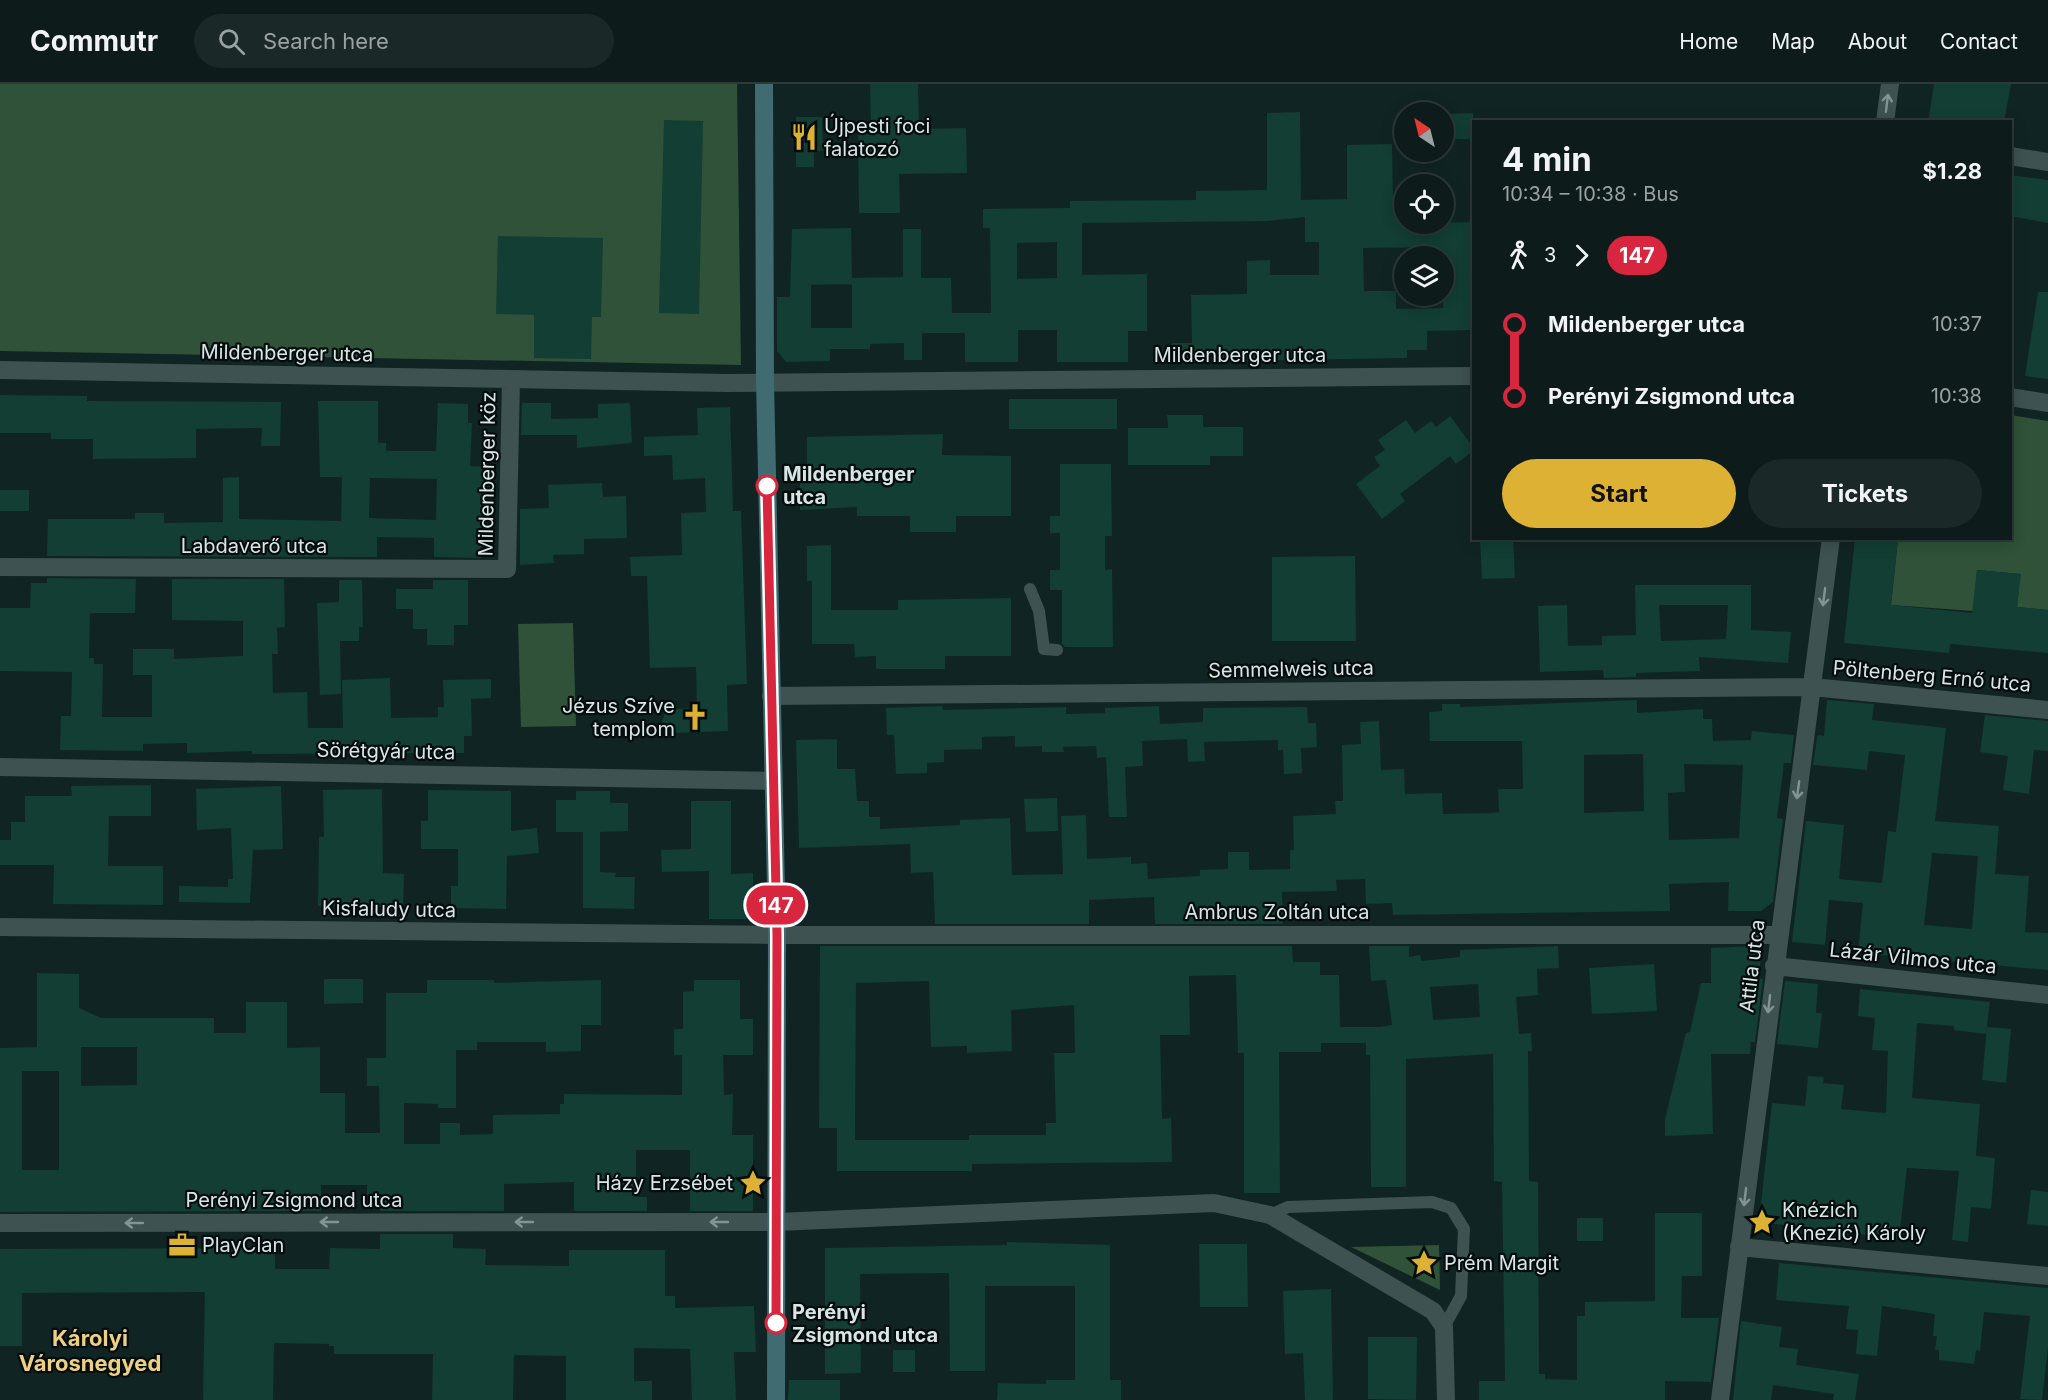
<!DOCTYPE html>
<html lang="en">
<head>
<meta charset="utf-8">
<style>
  :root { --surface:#0d1b1b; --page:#1b2828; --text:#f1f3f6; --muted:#9aa1a3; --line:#2d393a; --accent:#ddb133 }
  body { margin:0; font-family:Inter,sans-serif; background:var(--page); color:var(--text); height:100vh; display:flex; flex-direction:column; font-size:22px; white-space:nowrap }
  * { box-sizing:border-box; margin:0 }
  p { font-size:20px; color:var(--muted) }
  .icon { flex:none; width:33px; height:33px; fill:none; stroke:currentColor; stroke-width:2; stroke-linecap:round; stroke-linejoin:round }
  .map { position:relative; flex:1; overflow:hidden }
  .drawer { position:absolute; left:1472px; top:36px; width:540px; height:420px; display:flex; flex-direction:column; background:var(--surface); border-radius:0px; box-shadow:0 3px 15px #0003,0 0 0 2px var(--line) }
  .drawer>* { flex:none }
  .badge { padding:0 12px; border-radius:20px; font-size:21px; line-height:39px }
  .needle { width:39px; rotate:325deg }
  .controls { position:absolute; left:1394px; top:18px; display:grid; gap:12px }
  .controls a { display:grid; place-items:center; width:60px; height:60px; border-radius:50%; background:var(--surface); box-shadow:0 3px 15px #0003,0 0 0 2px var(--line); font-size:30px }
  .map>.badge { position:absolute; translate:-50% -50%; box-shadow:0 0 0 3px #fff }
  .legs { display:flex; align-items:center; gap:9px; height:66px; padding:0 30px; font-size:20px }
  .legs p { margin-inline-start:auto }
  .summary { display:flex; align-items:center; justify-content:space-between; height:102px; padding:0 30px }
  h1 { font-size:33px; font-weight:700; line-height:45px }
  .cta { display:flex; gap:12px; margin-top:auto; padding:12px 30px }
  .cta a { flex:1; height:69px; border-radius:36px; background:var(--accent); color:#111; font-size:24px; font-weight:700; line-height:69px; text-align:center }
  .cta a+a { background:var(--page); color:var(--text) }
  ul { padding:0 30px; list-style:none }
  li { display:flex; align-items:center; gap:21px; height:72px; font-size:22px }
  li i { display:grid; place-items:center; width:9px; height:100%; margin:0 8px; background:currentColor }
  li i::after { content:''; width:15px; height:15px; margin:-8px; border:4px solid; border-radius:50%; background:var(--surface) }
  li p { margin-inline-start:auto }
  li:first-child i { background:linear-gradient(#0000 50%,currentColor 0) }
  li:last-child i { background:linear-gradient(currentColor 50%,#0000 0) }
  header { display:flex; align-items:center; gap:36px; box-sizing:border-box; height:84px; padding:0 30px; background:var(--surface); border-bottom:2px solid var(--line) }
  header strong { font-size:28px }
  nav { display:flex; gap:33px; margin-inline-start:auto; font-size:21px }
  .search { width:420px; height:54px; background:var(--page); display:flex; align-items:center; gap:15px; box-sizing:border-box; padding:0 21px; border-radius:33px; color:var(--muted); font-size:22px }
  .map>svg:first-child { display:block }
  .green { fill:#2f5238 }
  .building { fill:#123e33; fill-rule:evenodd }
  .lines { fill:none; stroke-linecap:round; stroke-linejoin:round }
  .lane { stroke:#3d5251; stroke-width:12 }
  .street { stroke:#3d5251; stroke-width:18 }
  .secondary { stroke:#3f6b71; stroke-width:18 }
  .oneway { stroke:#839494 }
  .line-1-casing { stroke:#fff; stroke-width:14 }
  .line-1 { stroke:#d7263d; stroke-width:9 }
  .stop-1-dot { fill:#fff; stroke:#d7263d; stroke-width:3 }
  .labels { text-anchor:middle; stroke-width:4.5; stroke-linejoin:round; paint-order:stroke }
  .poi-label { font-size:20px; fill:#d9e5e5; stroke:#050c0c; text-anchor:start }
  .street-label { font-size:20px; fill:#d9e5e5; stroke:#050c0c }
  .stop-label { font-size:20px; font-weight:bold; fill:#d9e5e5; stroke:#050c0c; text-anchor:start }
  .quarter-label { font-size:22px; font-weight:bold; fill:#eed085; stroke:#050c0c }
</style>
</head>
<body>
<header>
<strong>Commutr</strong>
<div class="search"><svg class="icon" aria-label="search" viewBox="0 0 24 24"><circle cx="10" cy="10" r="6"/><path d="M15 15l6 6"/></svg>Search here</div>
<nav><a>Home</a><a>Map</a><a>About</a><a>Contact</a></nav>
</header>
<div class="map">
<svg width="2048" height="1316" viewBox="0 0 2048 1316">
  <rect width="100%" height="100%" fill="#112424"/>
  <!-- green -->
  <path class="green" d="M0,0H737L741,281L0,267Z
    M2010,331L2048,337V526L2017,523L2020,490L1977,486L1973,527L1891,521L1898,455L2010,454Z
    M573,539L576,642L521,643L518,540Z
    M1439,1161L1440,1206L1351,1163Z"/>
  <!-- building -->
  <path class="building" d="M870,0H918L919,45L966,44L967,89L899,90L900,129H859L858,46H871Z
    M1934,0H2011L2004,38H1928Z
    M1300,28L1301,116L1347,115V61L1392,60L1393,119H1404V140L1473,138V246L1427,247V266H1407V274L1172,278V259H1192L1191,211L1247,210V177L1270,176V191H1319V158H1305V133L1268,137L1082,139V191L1147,190V247H1128V278H1057V246H1018V278H965V249H922V276H904V259L870,260V265H830V277L786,278L777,267V213H790L792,145L851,144L852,200L811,201V244H852V194L903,193V145H921V194H951L952,229H991L990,144H983V125L1070,124V117L1196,116V107L1267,106V29ZM1057,158V194L1017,195V159ZM1437,163L1438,172H1443V224L1396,225V207H1364L1363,164Z
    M1473,29V55H1443V30Z
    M796,33H822L823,67H814V83H796Z
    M664,36L703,37L699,230L659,229Z
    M2010,91L2048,96V139L2010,132Z
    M498,152L603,154L601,233H592L591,275L534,274V231L496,230Z
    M2038,208H2048V295L2025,292Z
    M0,311L87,312V317L281,318L280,362H261L262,344L196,345V374L93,375V355H51V349H0Z
    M1009,315H1117V345H1009Z
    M318,317H378V359H386V367H436L438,319L468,320V339H472L470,382L494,383L493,426H482L481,474L434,473V454L377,453V473L47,472L48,435H135V429H164V439L223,438V394L239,393V435L341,437L342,393H320ZM370,394L437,395L436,436L369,434Z
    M522,319H551V335L598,334V320L630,319L632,359L577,364V351H521Z
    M730,323L733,427H741L747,600L727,601L728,647L674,649L666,646L662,638L665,629L673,625L697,624L696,583L650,584L647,492H631L630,473L682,471L681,429L706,428L705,394L673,396L672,371L644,372V353L698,351L697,324Z
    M1167,331H1203V343H1243V372H1210V381H1128V344H1168Z
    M1450,332L1473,363V367L1456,380L1450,372L1400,410L1405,417L1382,435L1356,400L1380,382L1374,373L1385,366L1378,356L1406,336L1415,349L1431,337L1436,343Z
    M943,350L942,371L1011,372V432H956V448H910V432H857V423L800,426V392H807V353Z
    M1060,380H1111L1112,452H1105V486L1112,485L1113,563H1065L1062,560V506H1050V486H1060V449H1050V432H1060Z
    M602,399L603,413L626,412L627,454L584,455V470L553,471L554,479L520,481V425L549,424L548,401Z
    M0,406H29V427H0Z
    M1480,454H1513L1515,494L1482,495Z
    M1855,454H1898L1891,521L1972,529L1977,486L2021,490L2017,523L2048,526V569L1950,560L1949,569L1844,559Z
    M831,461V526H898V516L1011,514V572H945V585H876V572L855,573L854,560H812V497H807V462Z
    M1355,472L1356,557H1272V473Z
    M47,494L136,495L135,529H90L89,574H94V580H103L102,633H152V591H133V565H174V575L243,572V537L172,536V495H284L285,543L277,544L278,570H272L273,609L307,608L308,644H343L342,596L390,594L391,634L438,633V623H444L443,596L491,595V614L471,615L472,652H464V669L252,670V667L187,669V659L143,660V667L60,666L61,632H71L72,588L0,587V524H30L31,499H47Z
    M339,496H362L363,543H359V557H340L341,610L320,611L317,519L339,518Z
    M433,496H468V541H454V561H427V545H413V525H396V505H433Z
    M1635,501H1751V546L1791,548L1788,579L1699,573L1700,587L1636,589V593L1604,594L1603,586L1540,588L1538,522L1567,521L1568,562L1602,561V552L1636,551ZM1659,521H1728L1726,555L1661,557Z
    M1637,616V629L1703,625V635H1712L1713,657L1751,656L1752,647L1794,651L1791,679H1784L1777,734L1783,735L1773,818L1761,827H1728L1729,798L1669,800L1670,827L1393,831L1392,819L1366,820L1365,795L1336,796L1337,807L1282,808L1283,840H1155L1154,813L1089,816V840H935L933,788L911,789L910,760L799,764L796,656L837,655V685H855L857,717H869V733H880V745L960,741V736L1010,734L1012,791L1063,790L1061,732L1086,731L1087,775L1131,773V780L1147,779L1148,795L1200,792V786L1228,785V768H1249V786L1290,785V766H1294L1293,732L1336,730L1335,717H1343L1342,661L1361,660L1360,638L1379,637L1381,686L1404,685L1405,710L1442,709L1443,730L1491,729L1499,728L1498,705H1523L1522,657H1430L1429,628L1442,627V620H1460V623ZM1643,670L1644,727L1584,729V671ZM1684,680L1743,681L1739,754L1669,756L1668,709L1685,708Z
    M1827,616L1874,620L1872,636L1946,644L1935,737L1999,742L1995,790L2029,792L2025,848L2048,849V886L1858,869L1863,819L1829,816L1825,861L1792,858L1806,737L1844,741L1839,795L1882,799L1888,747L1896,748L1905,671L1869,667L1867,686L1813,681L1817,654L1818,651L1824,652ZM1932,769L1978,772L1972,845L1924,841Z
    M942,622L943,626L1066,623V630L1105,629V624L1159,622L1160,640L1203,638V624L1307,623L1308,639H1316L1317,663L1301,664L1302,689L1284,690L1283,666H1278V656L1204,658L1205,677L1188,678L1187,655L1142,657L1143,682L1125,683L1127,733H1109L1106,673L1097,674L1096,662L1063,663L1064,668H1042V662L1015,663V652L982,653V665L944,666V678L927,679V689L896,690L894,651H887L886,624Z
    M1985,631L2048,637V667L2034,666L2029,710L2003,706L2008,672L1980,668Z
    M151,701V732H109L108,782H163V821L53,820L54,781H0V756H11V738H25V712H72L71,702Z
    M281,702L283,765L253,766L250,819L179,818V802L228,803V795H233L231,744L197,746L196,705Z
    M382,705L383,789L404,790L403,823L318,822L319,753H324L323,706Z
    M428,706L511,707V747L537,744L539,769L507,772L506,825L451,824V802H458V765H421V737H428Z
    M576,707H610V719H628V747L600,748V788L616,789L615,793H635L634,825L583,824V748H556V716H576Z
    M1057,714L1058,747L1026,748L1024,715Z
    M691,717H731V790L753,789V829L748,835H709V787L662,788L661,766L691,765Z
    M820,862H1292L1293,878H1320V891H1339L1340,943H1380L1392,941L1386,896L1371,897L1369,862H1409V873L1420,871L1421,877L1460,873V866L1558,862L1559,884L1537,885L1538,911L1516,913L1519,950L1531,949L1532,967H1528L1529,1097L1538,1098L1539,1290H1545V1295L1577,1296V1232H1585V1218L1655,1217V1129H1702V1192H1682L1681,1234H1719L1711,1298L1665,1297V1316H1479V1297H1505L1502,1098L1494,1097L1493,970L1406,975V1103H1371L1370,971H1366V959H1321V968H1279L1280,1109H1244V969H1238L1236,891L1189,892L1190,951H1160L1162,1035L1171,1034L1172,1078L972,1080V1087H837V1044H819ZM929,897L931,963L967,962V969L1012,967L1011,926L1074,921L1075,969H1054L1056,1039H1046V1051H969V1056H855L856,899ZM1478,900L1480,933L1433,936L1430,903Z
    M1755,862L1761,869L1759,894L1763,895L1755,958H1751L1750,970H1711L1713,1050L1665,1052V1035L1686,949L1690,948L1701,899H1711V864Z
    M1654,880L1657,927L1592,930L1589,884Z
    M37,889L79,890V924L101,934H214V949H246V918H287V964L320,963V1009H345V1049H380L379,1002H367V974H386V909H427V896H494V899L601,896V941H581V967L546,968V958H477V966H456V1024H438V1020L404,1019V1060H440V1039H460V1051L493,1050V1031L560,1030V1020H564V1010L682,1011V971H674V945H683V908L694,907V896H740V935H753V971H723L724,1011L733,1010L732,1051H753V1127H690V1066H636V1113H647V1127H574V1098L504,1100V1127H380L379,1112L367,1111V1101H321V1127L0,1128V964L37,963ZM81,963H137V1001L81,1002ZM22,987H59V1086H22Z
    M324,895H363V919L324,920Z
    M1785,897L1818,900L1816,929H1822L1818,964L1777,960Z
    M1860,905L1990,918L1986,950L1954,946V942L1917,939L1912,1014L1980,1020L1976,1072L1995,1074L1991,1125L1971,1123L1968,1158L1952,1156L1959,1087L1907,1084L1899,1155L1759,1138L1772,1019L1805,1022L1808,992L1824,993L1823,999L1844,1001L1841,1025L1886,1029L1888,967L1872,966L1875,934L1858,932Z
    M1987,943L2011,945L2006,999L1982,996Z
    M2031,1106L2048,1108V1142L2027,1140Z
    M1577,1134H1603V1157H1577Z
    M380,1150H453V1164L486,1165L485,1181L569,1182V1166H665V1212H675V1224L754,1222L756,1268H734L736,1316H692L690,1265L634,1264V1297H652V1316H566V1272L514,1271L513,1316H432L433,1270H334V1262H329V1260L274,1259L273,1316H203L205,1208L22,1209V1262H0V1165L275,1164V1185H329L330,1164L380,1165Z
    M1007,1158L1110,1161V1296H1121V1316H997L998,1299L1046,1300V1296H1075V1202H985V1287H950L949,1189L860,1190L861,1289L825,1290V1164L1007,1161Z
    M1199,1160H1247L1248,1223H1200Z
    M1779,1179L2048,1204V1264L2042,1316L2020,1315L2030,1232L1984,1228L1980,1267L1976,1266L1974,1280L1939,1276V1266H1935L1937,1252H1933L1935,1230L1882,1222L1877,1272L1856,1270L1858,1246L1846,1245L1849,1222L1776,1216Z
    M1331,1205L1333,1316H1305L1303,1269L1285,1270L1283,1207Z
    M1741,1237L1782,1243L1779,1263L1798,1265L1796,1281L1859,1290L1855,1316H1833L1834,1310L1773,1301L1771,1316H1733Z
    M1368,1253H1417L1416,1316L1368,1315Z
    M893,1266H915V1288H893Z
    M789,1296H840V1316H788Z"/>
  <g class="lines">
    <!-- lane -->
    <path class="lane" d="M1030,505L1039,527L1044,565L1057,566
      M1270,1131L1288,1123L1432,1118L1451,1124L1464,1145L1461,1212L1444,1243"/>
    <!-- street -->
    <path class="street" d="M1885,38L1890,0
      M2010,72L2048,78
      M0,286L727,299L1473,292
      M2010,313L2048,319
      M0,483L507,485L511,296
      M771,612L1812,603L2048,626
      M0,683L772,697
      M0,843L777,851H1778
      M1774,882L2048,911
      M0,1139L777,1138L1214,1119L1270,1131L1433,1227L1444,1243L1446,1316
      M1739,1163L2048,1192
      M1720,1316L1831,454"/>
    <!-- secondary -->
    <path class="secondary" d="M764,0L765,297L777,851L776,1316"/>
  </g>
  <!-- one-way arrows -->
  <defs><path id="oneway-shaft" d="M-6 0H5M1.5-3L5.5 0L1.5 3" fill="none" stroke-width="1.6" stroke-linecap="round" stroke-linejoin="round" transform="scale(1.5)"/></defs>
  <g class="oneway">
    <use href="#oneway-shaft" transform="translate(1887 19) rotate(-83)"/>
    <use href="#oneway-shaft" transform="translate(1824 513) rotate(97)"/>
    <use href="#oneway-shaft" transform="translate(1798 706) rotate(98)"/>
    <use href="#oneway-shaft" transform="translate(1769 920) rotate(97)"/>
    <use href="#oneway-shaft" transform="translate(1745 1113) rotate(97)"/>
    <use href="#oneway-shaft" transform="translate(329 1138) rotate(180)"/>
    <use href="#oneway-shaft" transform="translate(524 1138) rotate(180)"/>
    <use href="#oneway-shaft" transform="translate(719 1138) rotate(180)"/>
    <use href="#oneway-shaft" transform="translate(134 1139) rotate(180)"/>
  </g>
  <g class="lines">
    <defs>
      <path id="line-1" d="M767,402L777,851L776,1239"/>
    </defs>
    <!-- line-1 casing -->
    <use href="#line-1" class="line-1-casing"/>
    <!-- line-1 -->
    <use href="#line-1" class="line-1"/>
  </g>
  <!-- icons -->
  <defs>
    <symbol id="restaurant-bare" viewBox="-9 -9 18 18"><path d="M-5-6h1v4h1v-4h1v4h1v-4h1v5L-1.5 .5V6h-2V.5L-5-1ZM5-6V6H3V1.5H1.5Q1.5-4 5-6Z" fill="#ddb133" stroke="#050c0c" stroke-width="2.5" paint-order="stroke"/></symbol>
    <symbol id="church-bare" viewBox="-9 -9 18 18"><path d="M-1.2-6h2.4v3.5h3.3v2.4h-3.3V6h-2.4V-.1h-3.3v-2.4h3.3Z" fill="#ddb133" stroke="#050c0c" stroke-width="2.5" paint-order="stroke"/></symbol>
    <symbol id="sight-bare" viewBox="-9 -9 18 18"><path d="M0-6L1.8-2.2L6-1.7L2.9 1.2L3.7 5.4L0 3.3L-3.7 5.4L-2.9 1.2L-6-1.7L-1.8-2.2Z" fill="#ddb133" stroke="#050c0c" stroke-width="2.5" paint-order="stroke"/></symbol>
    <symbol id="office-bare" viewBox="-9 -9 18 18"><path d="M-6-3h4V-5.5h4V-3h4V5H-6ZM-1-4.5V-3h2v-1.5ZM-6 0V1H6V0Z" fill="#ddb133" stroke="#050c0c" stroke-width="2.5" paint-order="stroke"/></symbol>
  </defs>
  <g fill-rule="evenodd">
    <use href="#restaurant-bare" x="785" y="34" width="38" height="38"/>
    <use href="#church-bare" x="676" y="614" width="38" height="38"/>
    <use href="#sight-bare" x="734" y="1080" width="38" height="38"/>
    <use href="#sight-bare" x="1743" y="1119" width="38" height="38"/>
    <use href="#office-bare" x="163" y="1142" width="38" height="38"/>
    <use href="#sight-bare" x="1405" y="1160" width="38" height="38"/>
  </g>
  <!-- markers -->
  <g class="stop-1-dot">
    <circle cx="767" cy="402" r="10"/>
    <circle cx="776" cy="1239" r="10"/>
  </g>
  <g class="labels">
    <!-- poi labels -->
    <g class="poi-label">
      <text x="824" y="49">Újpesti foci<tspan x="824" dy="23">falatozó</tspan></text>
      <text x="675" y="629" text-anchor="end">Jézus Szíve<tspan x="675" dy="23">templom</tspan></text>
      <text x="733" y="1106" text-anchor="end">Házy Erzsébet</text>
      <text x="1782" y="1133">Knézich<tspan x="1782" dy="23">(Knezić) Károly</tspan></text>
      <text x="202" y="1168">PlayClan</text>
      <text x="1444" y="1186">Prém Margit</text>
    </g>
    <!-- street labels -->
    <g class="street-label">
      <text transform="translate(287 269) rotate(1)" y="7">Mildenberger utca</text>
      <text x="1240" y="278">Mildenberger utca</text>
      <text transform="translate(487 390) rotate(-89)" y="7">Mildenberger köz</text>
      <text x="254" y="469">Labdaverő utca</text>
      <text transform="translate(1291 585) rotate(-1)" y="7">Semmelweis utca</text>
      <text transform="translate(1932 592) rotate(5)" y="7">Pöltenberg Ernő utca</text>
      <text transform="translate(386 667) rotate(1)" y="7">Sörétgyár utca</text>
      <text transform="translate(389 825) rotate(1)" y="7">Kisfaludy utca</text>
      <text x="1277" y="835">Ambrus Zoltán utca</text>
      <text transform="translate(1913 874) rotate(6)" y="7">Lázár Vilmos utca</text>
      <text transform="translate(1752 882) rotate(-83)" y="7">Attila utca</text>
      <text x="294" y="1123">Perényi Zsigmond utca</text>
    </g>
    <!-- stop labels -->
    <g class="stop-label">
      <text x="783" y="397">Mildenberger<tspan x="783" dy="23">utca</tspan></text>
      <text x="792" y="1235">Perényi<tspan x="792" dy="23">Zsigmond utca</tspan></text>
    </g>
    <!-- quarter labels -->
    <g class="quarter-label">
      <text x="90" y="1262">Károlyi<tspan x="90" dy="25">Városnegyed</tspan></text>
    </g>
  </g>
</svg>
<div class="controls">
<a><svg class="needle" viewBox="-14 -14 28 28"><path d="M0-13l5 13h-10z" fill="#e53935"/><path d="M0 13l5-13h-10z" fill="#9aa1a3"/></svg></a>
<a><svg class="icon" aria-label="locate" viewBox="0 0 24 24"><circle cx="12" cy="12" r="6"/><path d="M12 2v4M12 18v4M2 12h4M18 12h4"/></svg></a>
<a><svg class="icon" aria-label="layers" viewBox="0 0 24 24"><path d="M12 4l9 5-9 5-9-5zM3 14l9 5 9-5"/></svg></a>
</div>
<b class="badge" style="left:776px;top:821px;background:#d7263d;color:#fff">147</b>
<section class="drawer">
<div class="summary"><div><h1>4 min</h1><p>10:34 – 10:38 · Bus</p></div><b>$1.28</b></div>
<div class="legs"><svg class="icon" aria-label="walk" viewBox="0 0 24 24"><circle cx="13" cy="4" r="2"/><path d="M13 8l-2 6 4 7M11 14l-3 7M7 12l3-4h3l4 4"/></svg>3<svg class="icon" aria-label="forward" viewBox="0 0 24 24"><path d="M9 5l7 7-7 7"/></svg><b class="badge" style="background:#d7263d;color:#fff">147</b></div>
<ul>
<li><i style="color:#d7263d"></i><b>Mildenberger utca</b><p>10:37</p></li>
<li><i style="color:#d7263d"></i><b>Perényi Zsigmond utca</b><p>10:38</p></li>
</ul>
<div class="cta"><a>Start</a><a>Tickets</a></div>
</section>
</div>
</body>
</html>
